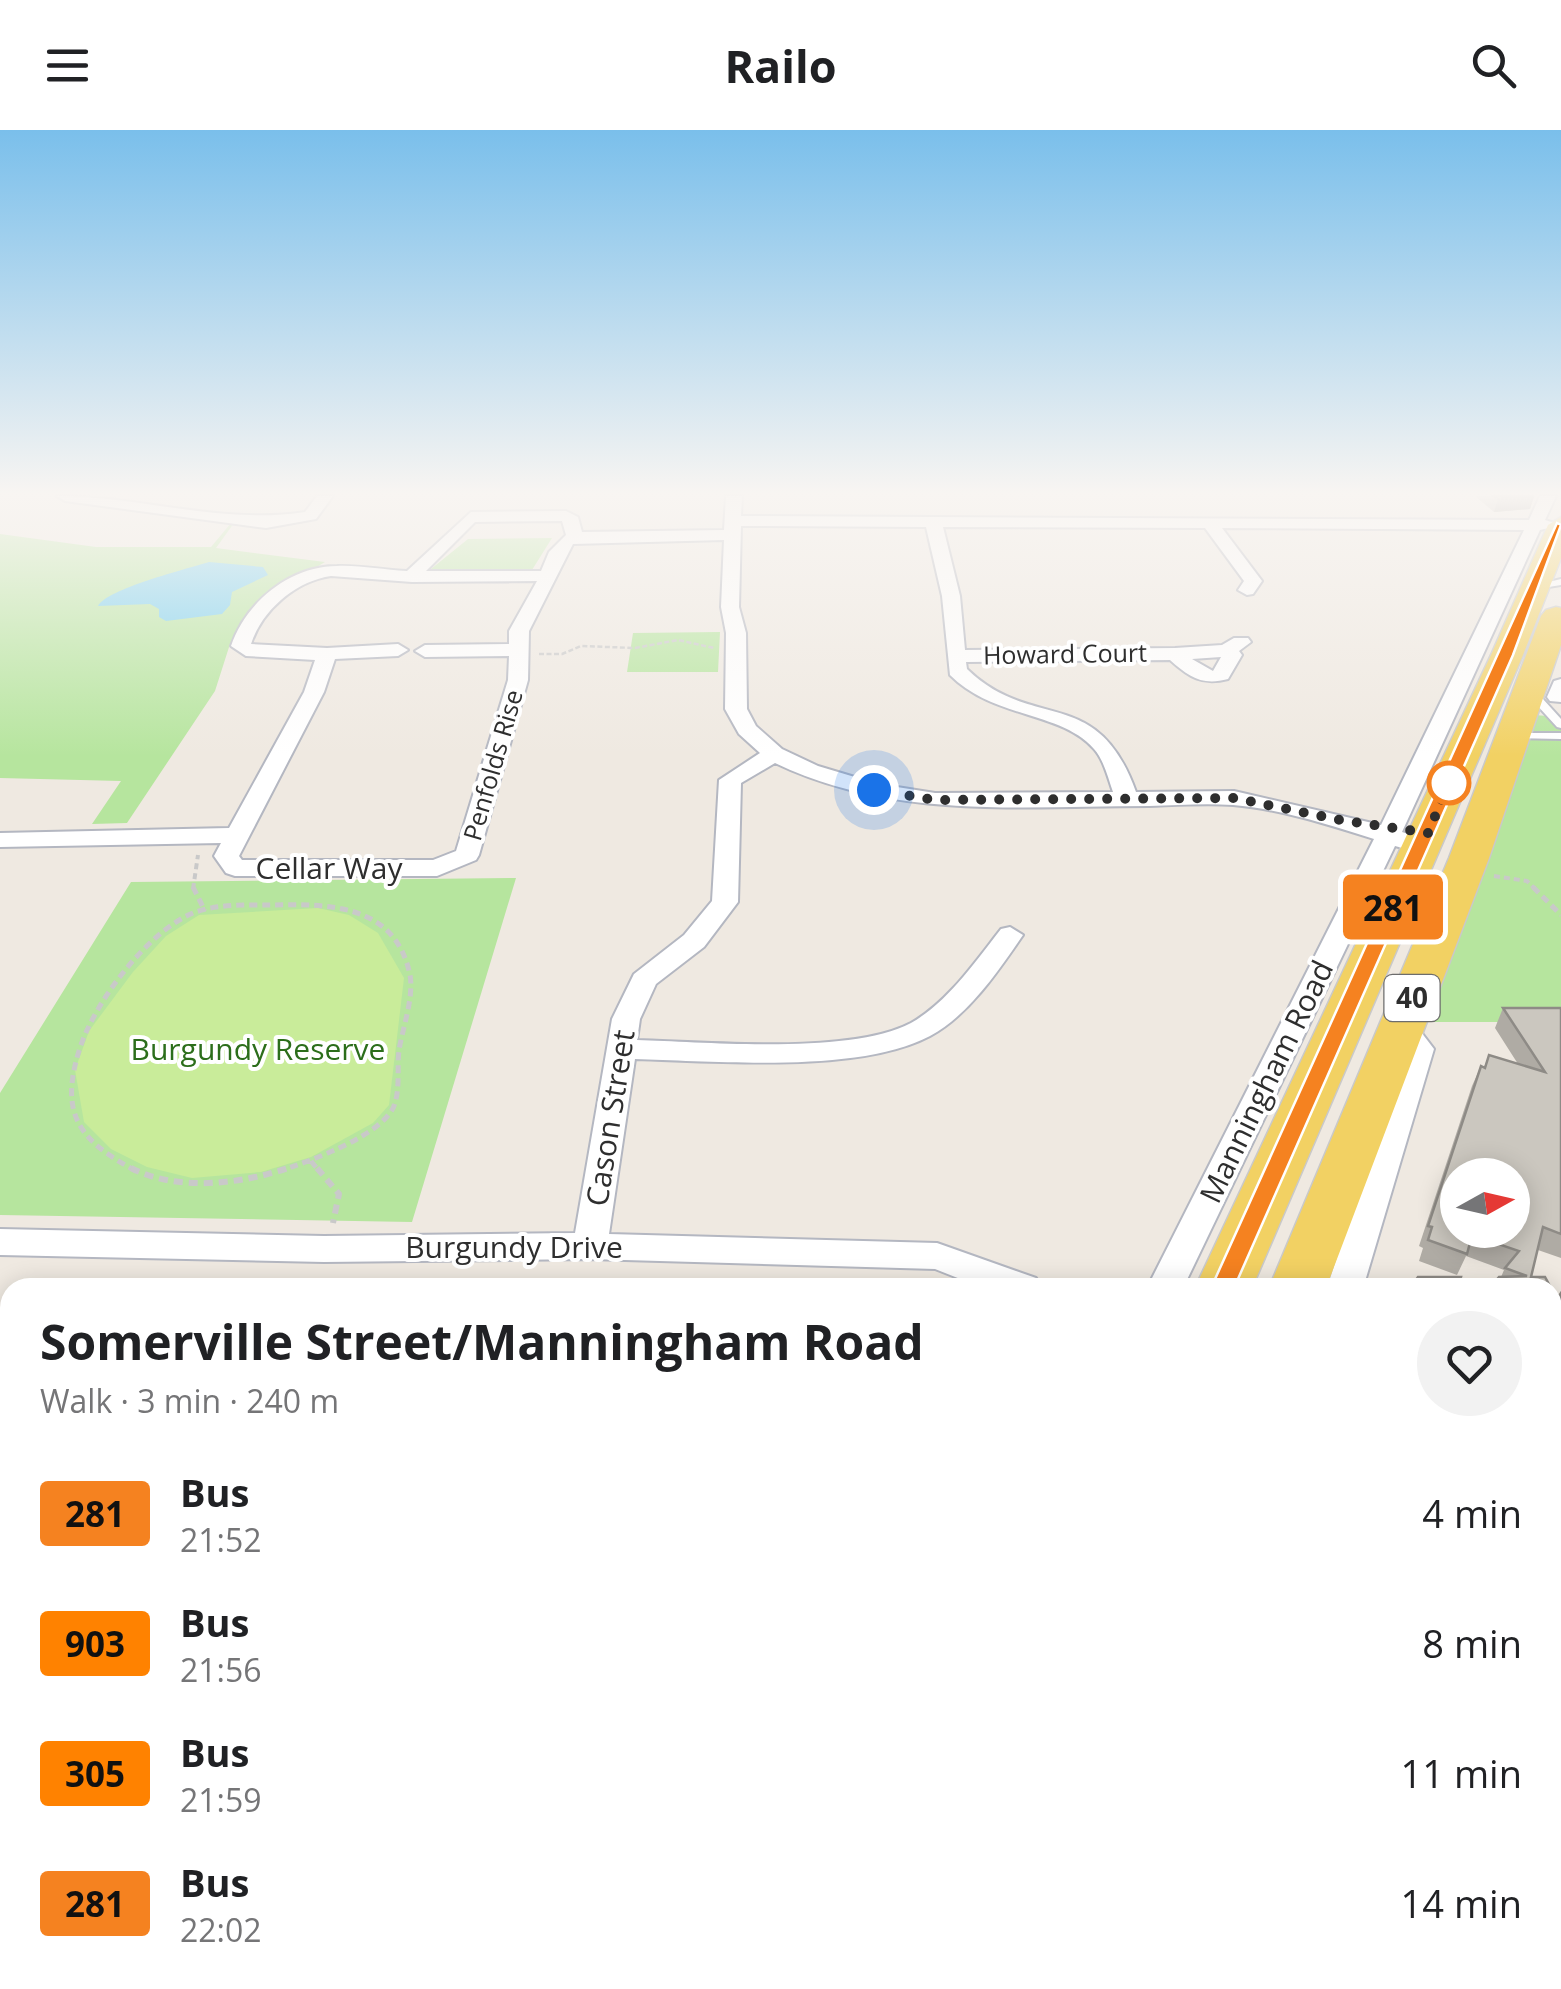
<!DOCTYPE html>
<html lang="en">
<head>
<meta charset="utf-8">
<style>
  :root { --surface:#fff; --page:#f2f2f2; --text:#202124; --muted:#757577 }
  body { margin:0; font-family:"Open Sans",sans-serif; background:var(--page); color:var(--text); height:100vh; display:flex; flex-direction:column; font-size:38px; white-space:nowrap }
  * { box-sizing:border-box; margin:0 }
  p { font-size:32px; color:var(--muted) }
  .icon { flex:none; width:55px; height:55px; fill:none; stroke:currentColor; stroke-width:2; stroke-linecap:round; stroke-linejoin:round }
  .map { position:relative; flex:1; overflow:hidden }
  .panel { position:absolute; left:0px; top:1148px; width:1562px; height:712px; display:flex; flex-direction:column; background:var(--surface); border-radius:30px 30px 0 0; box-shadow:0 5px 25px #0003 }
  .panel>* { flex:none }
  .badge { padding:0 20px; border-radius:8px; font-size:35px; line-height:65px }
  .needle { width:65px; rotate:82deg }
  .buttons { position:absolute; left:1440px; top:1028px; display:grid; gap:20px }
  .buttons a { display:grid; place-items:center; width:90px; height:90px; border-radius:50%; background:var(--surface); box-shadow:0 5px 25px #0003; font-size:50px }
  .you { position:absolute; width:50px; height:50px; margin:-25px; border:8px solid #fff; border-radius:50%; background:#1a73e8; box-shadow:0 0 0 15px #1a73e833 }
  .map>.badge { position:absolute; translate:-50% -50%; box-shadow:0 0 0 5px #fff }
  .round { display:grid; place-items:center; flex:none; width:105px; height:105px; border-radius:52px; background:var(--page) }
  .summary { display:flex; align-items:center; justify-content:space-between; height:170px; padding:0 40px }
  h1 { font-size:48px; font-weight:700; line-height:75px }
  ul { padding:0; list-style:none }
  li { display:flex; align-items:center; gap:30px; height:130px; padding:0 40px }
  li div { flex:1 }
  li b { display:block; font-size:38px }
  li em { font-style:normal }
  li .badge { min-width:110px; font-weight:700; text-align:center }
  header { display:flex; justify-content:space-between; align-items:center; height:130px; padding:0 40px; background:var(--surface); font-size:45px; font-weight:700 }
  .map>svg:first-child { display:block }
  .green { fill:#b6e59e }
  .pitch { fill:#c9ec9a }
  .water { fill:#75cff0 }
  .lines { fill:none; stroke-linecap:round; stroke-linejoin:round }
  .service-casing { stroke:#b4b7c1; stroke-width:4 }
  .minor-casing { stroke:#b4b7c1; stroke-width:4 }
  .primary-casing { stroke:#c9c9c9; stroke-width:3 }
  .path-far3 { stroke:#c9c9c9; stroke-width:2.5; stroke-dasharray:5 2.5; stroke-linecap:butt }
  .path-far2 { stroke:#c9c9c9; stroke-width:4; stroke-dasharray:6 4; stroke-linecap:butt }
  .path-far1 { stroke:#c9c9c9; stroke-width:5; stroke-dasharray:8 5; stroke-linecap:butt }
  .path { stroke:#c9c9c9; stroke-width:6; stroke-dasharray:9 6; stroke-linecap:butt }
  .service { fill:#fff; fill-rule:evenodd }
  .minor { fill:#fff; fill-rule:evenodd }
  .primary { fill:#f2d163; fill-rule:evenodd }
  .wall { fill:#afaba4 }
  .shaded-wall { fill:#8e8b86 }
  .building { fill:#cbc7bf; stroke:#8e8b86; stroke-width:2.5; fill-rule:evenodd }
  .line { fill:#f58220; stroke:#fff; stroke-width:2.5 }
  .walk { stroke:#2e2e2e; stroke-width:10; stroke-dasharray:0 18 }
  .stop-dot { fill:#fff; stroke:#f58220; stroke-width:5 }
  .labels { text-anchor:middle; stroke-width:8; stroke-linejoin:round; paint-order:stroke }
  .far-street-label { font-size:25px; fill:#2e2e2e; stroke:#fff }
  .shield { fill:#fff; stroke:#6d6d6d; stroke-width:2.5 }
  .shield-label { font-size:28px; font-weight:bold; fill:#2e2e2e }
  .street-label { font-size:30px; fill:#2e2e2e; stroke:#fff }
  .park-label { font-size:30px; fill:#2c6e1b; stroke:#fff }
</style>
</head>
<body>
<header><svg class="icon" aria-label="menu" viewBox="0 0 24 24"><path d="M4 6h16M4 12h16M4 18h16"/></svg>Railo<svg class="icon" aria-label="search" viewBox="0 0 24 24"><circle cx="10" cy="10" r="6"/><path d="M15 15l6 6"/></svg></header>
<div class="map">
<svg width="1561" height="1859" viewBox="0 0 1561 1859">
  <rect width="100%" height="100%" fill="#efe9e1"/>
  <!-- green -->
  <path class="green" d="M231,393H234L216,418L325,432L281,458L242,493L230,514L215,561L127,693L92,694L121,651L0,648V404L96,417H211Z
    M552,408L532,440L431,439L468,409Z
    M720,502L718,542H627L633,503Z
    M1521,584L1561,587V892H1432L1407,882Z
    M516,748L412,1092L0,1085V963L131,752Z"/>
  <!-- pitch -->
  <path class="pitch" d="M318,778L349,785L378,803L404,848L389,975L373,993L311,1027L261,1042L192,1048L147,1037L111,1019L84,992L75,940L89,901L133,842L166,806L199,785Z"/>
  <!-- water -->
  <path class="water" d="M209,432L263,437L268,445L232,462L230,475L222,484L166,491L159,487V479L150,474L98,476C107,459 186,439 209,432Z"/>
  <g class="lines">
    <defs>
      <path id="service" d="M1561,449V455L1536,459L1532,456Z
        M1525,558H1533L1561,589V598L1557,597L1525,562Z
        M1515,603H1561V609L1511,608V604Z"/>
      <path id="minor" d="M57,366C140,366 223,395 305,382L317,366H333L316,389L266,398L65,371Z
        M726,366H742L741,386L1529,390L1540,366H1556L1545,390L1561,395L1540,400L1402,702L1430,711L1433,716L1421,723L1395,716L1183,1158H1147L1374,709C1329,695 1280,679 1233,675C1206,673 1177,675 1149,676C1021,676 894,690 775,633L741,653L738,772L704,817L656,854L640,889L637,910C707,912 851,925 911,893C948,872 975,832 1001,799L1010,797L1023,805C999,840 969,885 930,906C859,944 715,931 635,929L609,1104L937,1113L1036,1148L1041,1158H983L935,1139L590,1129L324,1132L0,1125V1099L324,1106L575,1103L612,889L634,844L684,805L712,771L719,650L760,623L739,604L725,579L726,503L721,477L724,410L573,414L529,501L528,550L479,725L476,730L437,746H235L226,743L214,726L221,713L0,717V703L229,698L304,562L315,530L246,526L231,516C246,472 290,436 337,436C360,435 383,440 407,441L471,382L566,381L578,387L582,402L724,400ZM562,391L566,405L549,422L541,441H426L475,392ZM741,396L926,397L942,466L950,545C994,589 1061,581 1094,619C1104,630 1108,648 1113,662L935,663L878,654L818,636L782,619L756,596L747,579L746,503L739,477ZM943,397L1205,398L1244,451L1238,460L1247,465L1253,464L1262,451L1222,398L1524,400L1381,695L1234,661L1136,662C1097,553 1033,603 967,539L966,532L1170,530C1189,547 1202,556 1228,549L1242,525L1239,521L1251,512L1248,508H1234L1222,515L1175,518L965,520L960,466ZM331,446L412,452L537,451L509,501V514L425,515L415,521L425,527L509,526L508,550L456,721L433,730H242L239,726L324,562L335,529L398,526L408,520L398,514L327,518L251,514C262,480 296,451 331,446ZM1221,527L1213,541L1192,529Z
        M1561,549V572L1550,571L1547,567L1554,551Z
        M1401,886L1411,889L1434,919L1363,1158H1327L1404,920L1386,895L1391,889Z
        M1552,1299H1561V1333H1552Z
        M0,1489H10V1531H0Z
        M802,1850H857L853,1859H798Z
        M1315,1850H1410L1414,1859H1319Z"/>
      <path id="primary" d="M1561,387V428L1523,525L1252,1158H1195L1491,525L1548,395Z
        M1556,477L1561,478V515L1489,728L1326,1158H1269L1449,728L1541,486L1546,480Z
        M868,1850H953L950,1859H865Z
        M977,1850H1062L1059,1859H974Z"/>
    </defs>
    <!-- service casing -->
    <use href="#service" class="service-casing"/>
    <!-- minor casing -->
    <use href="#minor" class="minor-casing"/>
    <!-- primary casing -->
    <use href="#primary" class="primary-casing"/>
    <!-- path-far3 -->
    <path class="path-far3" d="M539,524H562L581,516L635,518L678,510L714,518"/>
    <!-- path-far2 -->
    <path class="path-far2" d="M1494,746L1527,751L1535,759
      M193,759L198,725"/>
    <!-- path-far1 -->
    <path class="path-far1" d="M193,757L205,781
      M1533,757L1561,785
      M311,1031L319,1041
      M136,1041C80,1011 59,985 79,921C93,874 147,802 193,783C216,774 244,775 268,775C326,774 395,772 410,845C414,867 403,897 399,920C397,937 400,957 395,973C386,1005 309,1031 280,1041"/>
    <!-- path -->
    <path class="path" d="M131,1038C177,1062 241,1054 288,1038
      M317,1038L339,1064L333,1093"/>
    <!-- service -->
    <use href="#service" class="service"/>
    <!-- minor -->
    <use href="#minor" class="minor"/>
    <!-- primary -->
    <use href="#primary" class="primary"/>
  </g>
  <!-- wall -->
  <path class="wall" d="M1475,366H1534L1530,379L1494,382Z
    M1503,878H1561V1128L1538,1120L1531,1147H1501L1504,1140L1466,1126L1457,1145L1419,1131L1423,1118L1419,1116L1472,956L1481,936L1484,937L1489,925L1518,934L1495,898Z
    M1552,1161L1557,1169L1561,1163V1268H1552Z
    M1552,1370L1561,1378V1592H1552Z
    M0,1584H10V1712L0,1713Z
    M1478,1850H1500L1490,1859H1486Z
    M1526,1850H1550L1541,1859H1534Z"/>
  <!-- shaded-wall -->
  <path class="shaded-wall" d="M1534,366L1530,379L1494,382L1498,369Z
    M33,1850H56L57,1851L53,1859H28Z
    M229,1850H244L243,1859H227Z"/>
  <!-- building -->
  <path class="building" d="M1494,366H1534L1498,369Z
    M1503,878H1561V1104L1543,1097L1531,1147H1545L1551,1158H1490L1499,1147L1527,1146L1505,1138L1519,1121L1472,1105L1467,1124L1428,1110L1432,1097L1428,1096L1481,936L1485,938L1489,925L1545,942ZM1458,1045H1512V1100H1458Z
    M1418,1147H1461L1458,1158H1410Z
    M1552,1161L1557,1169L1561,1163V1248H1552Z
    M1552,1370H1558L1561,1378V1576H1552Z
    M0,1584H10V1694L0,1696Z
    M1561,1738V1840L1552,1847V1745Z
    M0,1822L10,1825V1850H33L28,1859H0Z
    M95,1850H229L227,1859H92Z
    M319,1850H323L333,1859H312Z
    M517,1850H531L542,1859H511Z
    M1217,1850H1247L1254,1859H1209Z"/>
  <!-- sky -->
  <linearGradient id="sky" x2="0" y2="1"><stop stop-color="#7abfeb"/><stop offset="0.58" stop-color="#f8f5f2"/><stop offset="1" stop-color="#f8f5f2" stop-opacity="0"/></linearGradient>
  <rect width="1561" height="626" fill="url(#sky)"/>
  <!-- line -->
  <path class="line" d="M1557,393L1561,395L1513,525L1234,1158L1231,1164H1215L1211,1158Z"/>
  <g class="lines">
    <!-- walk -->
    <path class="walk" d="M874,660L935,670L1234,668L1340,690L1428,703L1454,641L1449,653"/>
  </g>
  <!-- markers -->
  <circle class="stop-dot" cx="1449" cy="653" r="20"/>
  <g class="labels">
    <!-- far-street labels -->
    <g class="far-street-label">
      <text transform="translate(1065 524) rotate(-1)" y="9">Howard Court</text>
      <text transform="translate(493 635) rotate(-74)" y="9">Penfolds Rise</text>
    </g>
    <!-- shield labels -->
    <rect class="shield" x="1384.5" y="845" width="55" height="46" rx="8"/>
    <g class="shield-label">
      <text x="1412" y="878">40</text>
    </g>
    <!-- street labels -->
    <g class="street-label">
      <text x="329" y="749">Cellar Way</text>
      <text transform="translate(1267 952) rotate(-64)" y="10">Manningham Road</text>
      <text transform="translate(611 988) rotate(-81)" y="10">Cason Street</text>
      <text x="514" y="1128">Burgundy Drive</text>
    </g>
    <!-- park labels -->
    <g class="park-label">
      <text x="258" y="930">Burgundy Reserve</text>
    </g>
  </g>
</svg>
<div class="buttons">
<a><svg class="needle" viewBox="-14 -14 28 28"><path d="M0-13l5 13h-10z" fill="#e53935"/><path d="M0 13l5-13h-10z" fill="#757577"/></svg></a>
</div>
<div class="you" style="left:874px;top:660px"></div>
<b class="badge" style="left:1393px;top:777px;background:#f58220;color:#111">281</b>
<section class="panel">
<div class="summary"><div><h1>Somerville Street/Manningham Road</h1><p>Walk · 3 min · 240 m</p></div><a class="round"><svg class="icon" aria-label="heart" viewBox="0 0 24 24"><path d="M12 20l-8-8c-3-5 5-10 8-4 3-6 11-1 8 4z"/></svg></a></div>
<ul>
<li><span class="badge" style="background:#f58220;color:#111">281</span><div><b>Bus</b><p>21:52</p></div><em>4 min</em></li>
<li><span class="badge" style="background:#ff8200;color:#111">903</span><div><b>Bus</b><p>21:56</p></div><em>8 min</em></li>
<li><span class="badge" style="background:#ff8200;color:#111">305</span><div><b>Bus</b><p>21:59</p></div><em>11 min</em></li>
<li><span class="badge" style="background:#f58220;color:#111">281</span><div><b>Bus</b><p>22:02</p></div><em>14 min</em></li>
</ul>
</section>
</div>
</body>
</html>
